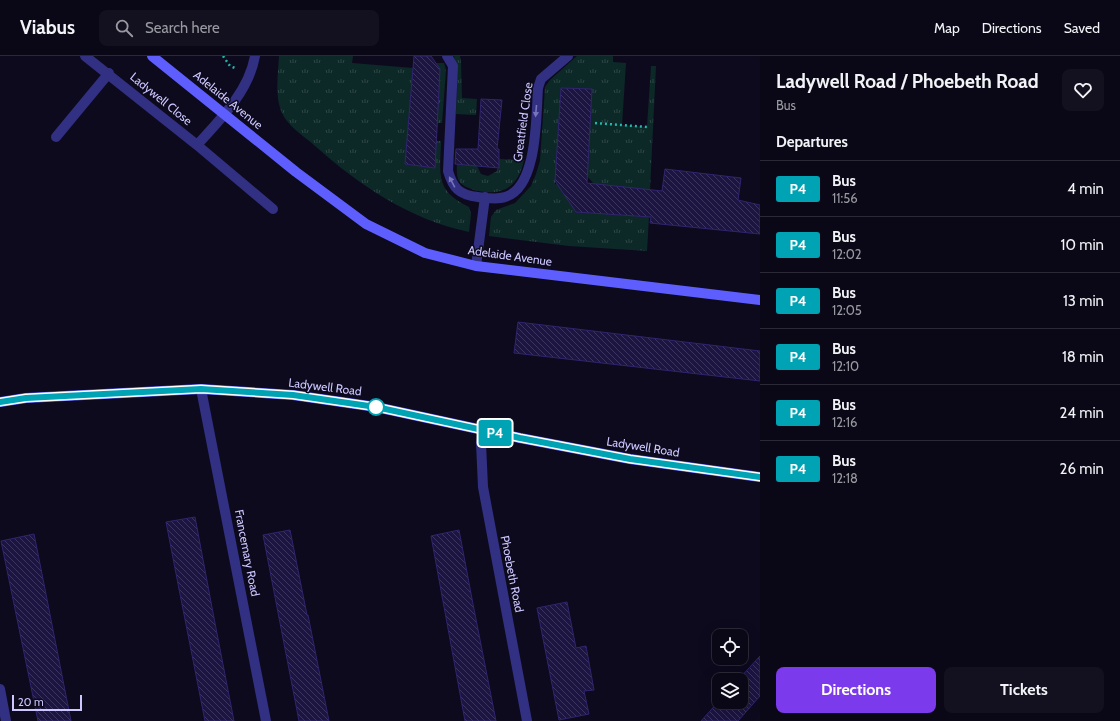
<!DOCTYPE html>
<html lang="en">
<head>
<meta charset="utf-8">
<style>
  :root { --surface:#0a0816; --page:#13111f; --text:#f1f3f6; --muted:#999aa1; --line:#2a2935; --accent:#7c3aed }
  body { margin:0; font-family:Cabin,sans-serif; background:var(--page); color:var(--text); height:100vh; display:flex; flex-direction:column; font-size:15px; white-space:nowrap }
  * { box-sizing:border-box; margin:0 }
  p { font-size:13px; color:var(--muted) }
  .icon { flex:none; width:22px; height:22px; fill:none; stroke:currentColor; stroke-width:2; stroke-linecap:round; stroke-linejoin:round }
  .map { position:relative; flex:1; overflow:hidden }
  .drawer { display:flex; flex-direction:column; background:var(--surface); width:360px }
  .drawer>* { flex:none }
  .badge { padding:0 8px; border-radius:3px; font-size:14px; line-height:26px }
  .buttons { position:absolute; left:712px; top:573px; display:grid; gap:8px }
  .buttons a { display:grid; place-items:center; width:36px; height:36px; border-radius:8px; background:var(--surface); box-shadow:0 4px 16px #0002,0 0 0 1px var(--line); font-size:20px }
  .scale { position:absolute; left:12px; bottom:10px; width:70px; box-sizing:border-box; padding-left:4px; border:2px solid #ccc7ff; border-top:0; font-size:11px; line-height:14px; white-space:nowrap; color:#ccc7ff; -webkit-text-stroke:3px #0d0a1e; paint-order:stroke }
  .map>.badge { position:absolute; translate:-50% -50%; box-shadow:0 0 0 2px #fff }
  h2 { padding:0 16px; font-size:15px; line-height:36px }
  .round { display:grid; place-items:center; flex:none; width:42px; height:42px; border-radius:8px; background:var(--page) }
  .headline { display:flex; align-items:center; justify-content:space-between; height:68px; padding:0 16px }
  h1 { font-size:19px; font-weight:700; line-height:30px }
  .primary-button { display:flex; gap:8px; margin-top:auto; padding:8px 16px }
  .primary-button a { flex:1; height:46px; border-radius:8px; background:var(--accent); color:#fff; font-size:16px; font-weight:700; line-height:46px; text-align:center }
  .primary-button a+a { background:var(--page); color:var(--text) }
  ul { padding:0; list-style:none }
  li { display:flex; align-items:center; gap:12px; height:56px; padding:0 16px; border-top:1px solid var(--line) }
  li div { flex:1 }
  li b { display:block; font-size:15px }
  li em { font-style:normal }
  li .badge { min-width:44px; font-weight:700; text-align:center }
  header { display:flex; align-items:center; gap:24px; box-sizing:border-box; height:56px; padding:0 20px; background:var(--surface); border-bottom:1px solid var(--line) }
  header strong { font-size:19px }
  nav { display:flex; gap:22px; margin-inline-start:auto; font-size:14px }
  .search { width:280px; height:36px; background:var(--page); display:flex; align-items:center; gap:10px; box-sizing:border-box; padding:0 14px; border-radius:8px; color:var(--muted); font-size:15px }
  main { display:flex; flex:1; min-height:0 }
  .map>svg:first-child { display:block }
  .grass { fill:url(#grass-tufts) }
  .building { fill:url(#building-back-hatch); stroke:#31246f }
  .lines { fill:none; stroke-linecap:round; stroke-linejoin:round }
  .path { stroke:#21b9ac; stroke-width:2.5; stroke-dasharray:2 3; stroke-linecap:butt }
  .street { stroke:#313082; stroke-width:10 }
  .secondary { stroke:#5e5eff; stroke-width:10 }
  .oneway { fill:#7774ba }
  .line-casing { stroke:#fff; stroke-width:9 }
  .line { stroke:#00a3b4; stroke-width:6 }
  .stop-dot { fill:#fff; stroke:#00a3b4; stroke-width:2 }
  .labels { text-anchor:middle; stroke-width:3; stroke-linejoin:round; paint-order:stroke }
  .street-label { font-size:12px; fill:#ccc7ff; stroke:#0d0a1e }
</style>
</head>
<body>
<header>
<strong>Viabus</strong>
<div class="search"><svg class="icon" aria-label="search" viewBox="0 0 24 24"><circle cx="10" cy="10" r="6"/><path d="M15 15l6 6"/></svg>Search here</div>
<nav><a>Map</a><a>Directions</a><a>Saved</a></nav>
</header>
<main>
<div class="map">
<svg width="760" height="665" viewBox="0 0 760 665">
  <defs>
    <pattern id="grass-tufts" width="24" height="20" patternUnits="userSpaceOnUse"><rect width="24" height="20" fill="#0c2927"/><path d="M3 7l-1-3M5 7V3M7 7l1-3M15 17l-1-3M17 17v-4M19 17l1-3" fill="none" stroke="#2e4747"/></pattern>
    <pattern id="building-back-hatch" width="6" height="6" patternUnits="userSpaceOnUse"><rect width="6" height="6" fill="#1c1441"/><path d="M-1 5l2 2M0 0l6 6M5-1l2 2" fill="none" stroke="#3c355e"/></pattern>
  </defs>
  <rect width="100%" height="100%" fill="#0d0a1e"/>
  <!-- grass -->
  <path class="grass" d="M279,0H353L352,7L413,12L405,108L435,112L436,85H441C440,119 435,135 469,151L471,158L469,176C409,163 360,130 314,89C306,82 294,74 287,65C273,48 278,21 279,0Z
    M454,0H460L461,5L462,42L477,43L476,59L456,58L457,14Z
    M577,0H613V6L626,7L622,69L647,71L651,10H656L650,134L594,128L587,120L592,33L561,32L555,128L562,129L576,156L649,161L647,195L569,190L489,180L491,161L496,154L515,147L531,130L536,118L540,105L545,31L550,24Z
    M436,7H444L446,14L442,67H437L440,14L435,13Z
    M499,103L524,104C518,132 502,141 474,134C469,132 462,130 459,125C456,120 457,112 457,106L477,110L481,118L488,120L497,115Z"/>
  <!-- building -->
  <path class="building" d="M414,0H431L440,13L435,112L405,108Z
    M561,32L592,33L587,127L662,135L665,113L741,122L738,144L760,149V178L650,167L651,161L576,156L555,125Z
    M481,43L502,44L497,93H499V112L455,108L456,93H478Z
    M518,266L760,295V325L514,297Z
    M195,461L214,562L234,665H205L179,533L166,466Z
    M290,474L307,559H308L329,665H299L263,479Z
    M459,474L473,548L496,665H465L431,480Z
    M34,478L43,523L71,665H38L1,485Z
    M567,546L576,592L586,590L594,634L584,635L589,658L559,664L537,552Z
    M760,600V640L738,665H701L719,645L741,646V624H738Z"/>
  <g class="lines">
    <!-- path -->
    <path class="path" d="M223,0L230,10L235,12
      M595,67L647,71"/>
    <!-- street -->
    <path class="street" d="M85,0L197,89L273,153
      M447,0L453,10L448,115C453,132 459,139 478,141C486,142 497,144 505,141C538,132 536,59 538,32L541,23L568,0
      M56,81L109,17
      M197,89C220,64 249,35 255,0
      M476,210L485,141
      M201,333L266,665
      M483,374L481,387L483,431L527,665
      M0,633L6,665"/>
    <!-- secondary -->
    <path class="secondary" d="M152,0L296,116L366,168L425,197L476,210L760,244
      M0,346L26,342L201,333L293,339L376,351L520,382L630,403L760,421"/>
  </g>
  <!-- one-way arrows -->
  <defs><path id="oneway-solid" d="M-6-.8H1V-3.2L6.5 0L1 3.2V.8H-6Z"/></defs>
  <g class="oneway">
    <use href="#oneway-solid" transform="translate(536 55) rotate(95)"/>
    <use href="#oneway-solid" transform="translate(452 126) rotate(-118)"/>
  </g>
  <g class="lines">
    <defs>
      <path id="line" d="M0,346L26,342L201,333L293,339L376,351L520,382L630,403L760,421"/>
    </defs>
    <!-- line casing -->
    <use href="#line" class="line-casing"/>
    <!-- line -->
    <use href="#line" class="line"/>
  </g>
  <!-- markers -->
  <circle class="stop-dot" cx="376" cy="351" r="8"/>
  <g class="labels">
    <!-- street labels -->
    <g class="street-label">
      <text transform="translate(161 43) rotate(39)" y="4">Ladywell Close</text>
      <text transform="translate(228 44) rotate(39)" y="4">Adelaide Avenue</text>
      <text transform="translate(523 66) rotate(-82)" y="4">Greatfield Close</text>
      <text transform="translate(510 200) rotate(8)" y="4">Adelaide Avenue</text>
      <text transform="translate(325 331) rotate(7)" y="4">Ladywell Road</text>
      <text transform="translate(643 391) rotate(9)" y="4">Ladywell Road</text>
      <text transform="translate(247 497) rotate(79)" y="4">Francemary Road</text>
      <text transform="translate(512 518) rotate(79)" y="4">Phoebeth Road</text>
    </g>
  </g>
</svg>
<div class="buttons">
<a><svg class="icon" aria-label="locate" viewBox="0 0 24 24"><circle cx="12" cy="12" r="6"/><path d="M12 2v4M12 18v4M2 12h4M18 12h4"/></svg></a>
<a><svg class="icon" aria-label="layers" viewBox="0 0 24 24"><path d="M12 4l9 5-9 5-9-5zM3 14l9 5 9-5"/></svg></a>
</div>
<div class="scale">20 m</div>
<b class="badge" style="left:495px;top:377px;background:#00a3b4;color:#fff">P4</b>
</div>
<section class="drawer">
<div class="headline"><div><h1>Ladywell Road / Phoebeth Road</h1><p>Bus</p></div><a class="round"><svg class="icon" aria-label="heart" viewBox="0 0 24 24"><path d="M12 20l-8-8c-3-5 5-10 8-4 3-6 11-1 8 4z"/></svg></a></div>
<h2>Departures</h2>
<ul>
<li><span class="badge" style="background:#00a3b4;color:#fff">P4</span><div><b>Bus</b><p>11:56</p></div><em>4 min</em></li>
<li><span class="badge" style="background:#00a3b4;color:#fff">P4</span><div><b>Bus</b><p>12:02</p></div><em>10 min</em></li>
<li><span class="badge" style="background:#00a3b4;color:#fff">P4</span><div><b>Bus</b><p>12:05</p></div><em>13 min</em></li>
<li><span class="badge" style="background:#00a3b4;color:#fff">P4</span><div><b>Bus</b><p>12:10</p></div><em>18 min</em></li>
<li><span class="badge" style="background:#00a3b4;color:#fff">P4</span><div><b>Bus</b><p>12:16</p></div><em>24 min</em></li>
<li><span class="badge" style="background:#00a3b4;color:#fff">P4</span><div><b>Bus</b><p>12:18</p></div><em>26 min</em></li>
</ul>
<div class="primary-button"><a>Directions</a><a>Tickets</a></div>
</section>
</main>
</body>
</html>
